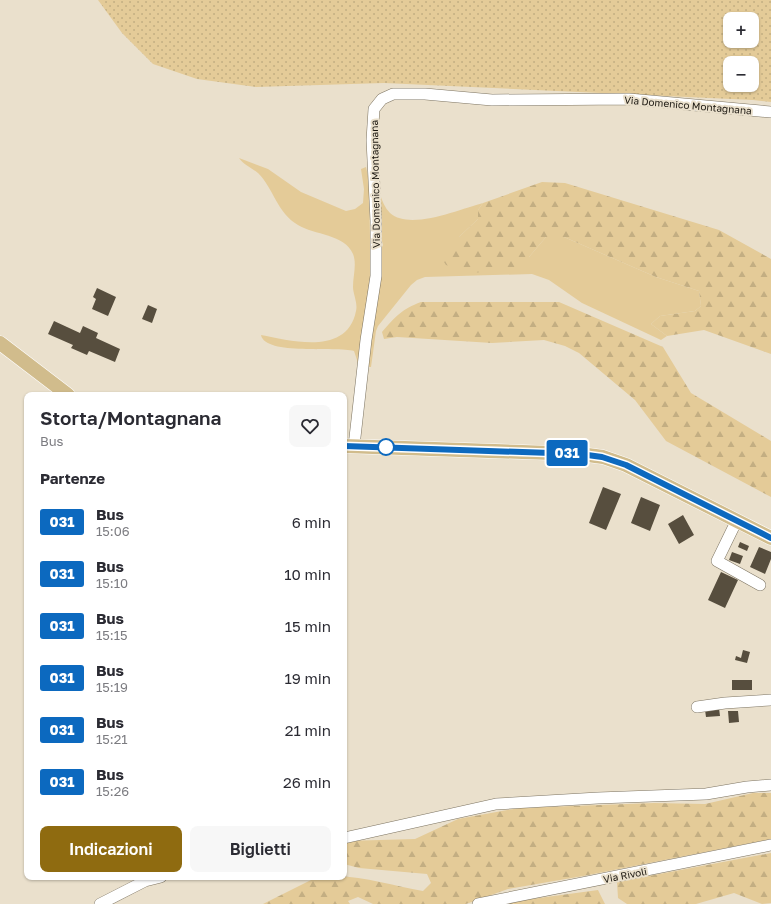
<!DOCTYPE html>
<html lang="it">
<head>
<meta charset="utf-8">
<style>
  :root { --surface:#fff; --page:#f7f7f7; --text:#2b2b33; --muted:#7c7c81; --accent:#8f6b10 }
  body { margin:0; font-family:"Golos Text",sans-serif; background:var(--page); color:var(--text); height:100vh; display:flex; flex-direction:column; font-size:15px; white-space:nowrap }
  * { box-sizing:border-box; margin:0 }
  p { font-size:13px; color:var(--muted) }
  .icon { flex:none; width:22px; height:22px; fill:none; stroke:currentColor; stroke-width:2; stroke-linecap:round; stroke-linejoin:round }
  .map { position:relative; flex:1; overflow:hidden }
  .panel { position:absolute; left:24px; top:392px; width:323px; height:488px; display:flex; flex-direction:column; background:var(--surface); border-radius:8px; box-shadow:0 1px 3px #0004 }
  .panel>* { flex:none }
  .badge { padding:0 8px; border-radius:3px; font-size:14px; line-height:26px }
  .buttons { position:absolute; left:723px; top:12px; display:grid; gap:8px }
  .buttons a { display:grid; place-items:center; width:36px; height:36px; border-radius:8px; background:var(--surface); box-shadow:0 1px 3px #0004; font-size:20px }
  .map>.badge { position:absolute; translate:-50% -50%; box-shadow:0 0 0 2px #fff }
  h2 { padding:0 16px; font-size:15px; line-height:36px }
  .round { display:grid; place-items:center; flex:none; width:42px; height:42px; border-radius:8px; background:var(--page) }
  .headline { display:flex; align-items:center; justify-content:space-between; height:68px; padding:0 16px }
  h1 { font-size:19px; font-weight:600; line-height:30px }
  .action { display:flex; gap:8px; margin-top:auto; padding:8px 16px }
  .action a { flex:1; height:46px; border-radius:8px; background:var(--accent); color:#fff; font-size:16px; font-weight:600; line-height:46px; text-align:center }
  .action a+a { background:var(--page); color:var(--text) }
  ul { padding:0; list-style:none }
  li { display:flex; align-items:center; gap:12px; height:52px; padding:0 16px }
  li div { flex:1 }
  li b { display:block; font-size:15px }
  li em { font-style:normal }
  li .badge { min-width:44px; font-weight:700; text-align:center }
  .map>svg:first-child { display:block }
  .green { fill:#e4cb98 }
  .forest { fill:url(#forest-firs) }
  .park { fill:url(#park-dots); fill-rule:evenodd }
  .building { fill:#574e3e }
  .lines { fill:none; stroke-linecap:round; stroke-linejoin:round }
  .minor-casing { stroke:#7d7462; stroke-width:12 }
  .major-casing { stroke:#fff; stroke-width:15 }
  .minor { stroke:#fff; stroke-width:11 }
  .major { stroke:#d1bc8c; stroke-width:14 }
  .line-casing { stroke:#fff; stroke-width:9 }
  .line { stroke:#0c69bf; stroke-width:6 }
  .stop-dot { fill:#fff; stroke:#0c69bf; stroke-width:2 }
  .labels { text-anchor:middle; stroke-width:4; stroke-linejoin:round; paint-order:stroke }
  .street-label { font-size:10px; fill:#1a160f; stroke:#eae0cc }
</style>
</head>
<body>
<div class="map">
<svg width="771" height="904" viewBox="0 0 771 904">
  <defs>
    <pattern id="forest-firs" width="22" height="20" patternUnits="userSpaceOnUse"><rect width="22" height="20" fill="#e4cb98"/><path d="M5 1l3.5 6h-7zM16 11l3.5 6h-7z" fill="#c3ae82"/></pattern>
    <pattern id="park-dots" width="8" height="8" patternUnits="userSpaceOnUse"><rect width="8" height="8" fill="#e4cb98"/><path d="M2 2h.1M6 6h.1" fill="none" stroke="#c3ae82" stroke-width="1.8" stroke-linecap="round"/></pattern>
  </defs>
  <rect width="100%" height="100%" fill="#eae0cc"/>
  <!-- green -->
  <path class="green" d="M239,158L268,169L301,192L346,211L355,209L363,203L364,189L361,169L366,167L369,181L371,291L358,363L354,351C337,346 265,356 261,335C292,341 347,356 356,311C358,303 353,294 353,287C353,276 357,264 353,254C345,234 314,235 298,225C277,213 274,189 258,173C252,168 244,165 239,158Z
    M380,194C382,201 385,208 390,213C410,231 460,209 483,203L478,210V219L459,237L529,257L546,237H564L656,277L699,291L701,306L695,311L660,316L651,324L667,336L661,340L582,303L549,280L532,274L425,277L417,280L411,285L378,326L376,331L371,367H367L379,253L383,245L379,230Z"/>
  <!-- forest -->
  <path class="forest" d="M542,182L565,183L719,230L771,259V354L704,330L667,336L651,324L660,316L695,311L701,306L699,291L656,277L564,237H546L529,257L513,268L473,273L446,265L442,259L446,251L457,245L459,237L478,219V210L483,203Z
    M421,302H559L663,347L691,393L771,441V497L666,441L635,400L579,353L565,346L544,340L492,343L397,337L384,339L382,332C395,317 402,309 421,302Z
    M753,793H771V839L583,876L508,889L466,904H373L358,897L348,901L350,904H263L313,879C348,870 387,885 423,891L431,883L427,874L359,868L344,864V841L415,839L458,819L519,808L654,803L705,804Z
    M771,853V903L762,904L734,893L696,904H627L618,898L617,882Z
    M598,890L605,904H496Z"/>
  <!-- park -->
  <path class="park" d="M98,0H771V102L753,100L384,83L256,87L197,79L153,64L122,33ZM730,19H752V41H730ZM730,63H752V85H730Z"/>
  <!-- building -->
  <path class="building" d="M97,288L116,297L108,316L92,309L96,299L93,297Z
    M148,305L157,309L152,323L142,319Z
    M54,321L80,333L83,326L98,333L96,338L120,349L115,362L89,351L87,355L71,348L73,345L48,334Z
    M603,487L621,494L606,530L589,523Z
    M641,497L660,505L650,531L631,523Z
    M683,515L694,535L679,544L668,524Z
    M740,542L749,546L747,551L738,547Z
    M759,547L771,552V559L765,574L750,567Z
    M732,552L743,556L740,564L729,560Z
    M721,572L738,580L725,608L708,600Z
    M743,650L750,652L747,663L735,660L736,656L741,658Z
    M732,680H752V690H732Z
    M719,708L720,716L706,717L705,710Z
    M728,711H738L739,722L729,723Z"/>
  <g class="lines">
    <defs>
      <path id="minor" d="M354,446L366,340L376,276V221L372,140L374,109L382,99L393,94H425L492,100L629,99L771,112
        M737,520L717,561L760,585
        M697,707L725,703L771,700
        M344,838L496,804L598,798L706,794L747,787L771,785
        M100,904L145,881L161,877
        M478,904L771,845"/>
      <path id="major" d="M0,343L68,395
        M344,446L580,454L603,457L626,465L771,538"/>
    </defs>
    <!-- minor casing -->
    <use href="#minor" class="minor-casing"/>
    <!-- major casing -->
    <use href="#major" class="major-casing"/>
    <!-- minor -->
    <use href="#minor" class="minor"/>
    <!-- major -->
    <use href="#major" class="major"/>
  </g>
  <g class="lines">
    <defs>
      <path id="line" d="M344,446L580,454L602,457L626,465L771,538"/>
    </defs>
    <!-- line casing -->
    <use href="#line" class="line-casing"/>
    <!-- line -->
    <use href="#line" class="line"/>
  </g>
  <!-- markers -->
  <circle class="stop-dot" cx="386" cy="447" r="8"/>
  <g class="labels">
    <!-- street labels -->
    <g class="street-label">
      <text transform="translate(688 105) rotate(5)" y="4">Via Domenico Montagnana</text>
      <text transform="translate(375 184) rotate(-91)" y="4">Via Domenico Montagnana</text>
      <text transform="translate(625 875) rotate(-11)" y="4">Via Rivoli</text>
    </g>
  </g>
</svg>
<div class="buttons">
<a>+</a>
<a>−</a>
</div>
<b class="badge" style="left:567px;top:453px;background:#0c69bf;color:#fff">031</b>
<section class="panel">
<div class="headline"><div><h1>Storta/Montagnana</h1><p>Bus</p></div><a class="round"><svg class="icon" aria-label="heart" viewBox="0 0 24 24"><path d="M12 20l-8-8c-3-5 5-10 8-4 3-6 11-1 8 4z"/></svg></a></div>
<h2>Partenze</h2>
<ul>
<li><span class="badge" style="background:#0c69bf;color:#fff">031</span><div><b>Bus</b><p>15:06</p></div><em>6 min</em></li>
<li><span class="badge" style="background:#0c69bf;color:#fff">031</span><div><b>Bus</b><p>15:10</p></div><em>10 min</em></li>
<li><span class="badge" style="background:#0c69bf;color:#fff">031</span><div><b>Bus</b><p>15:15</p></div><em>15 min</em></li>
<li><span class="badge" style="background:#0c69bf;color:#fff">031</span><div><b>Bus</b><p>15:19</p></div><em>19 min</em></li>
<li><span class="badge" style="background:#0c69bf;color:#fff">031</span><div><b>Bus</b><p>15:21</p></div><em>21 min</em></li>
<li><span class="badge" style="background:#0c69bf;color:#fff">031</span><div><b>Bus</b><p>15:26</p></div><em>26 min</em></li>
</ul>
<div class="action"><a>Indicazioni</a><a>Biglietti</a></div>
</section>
</div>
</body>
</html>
